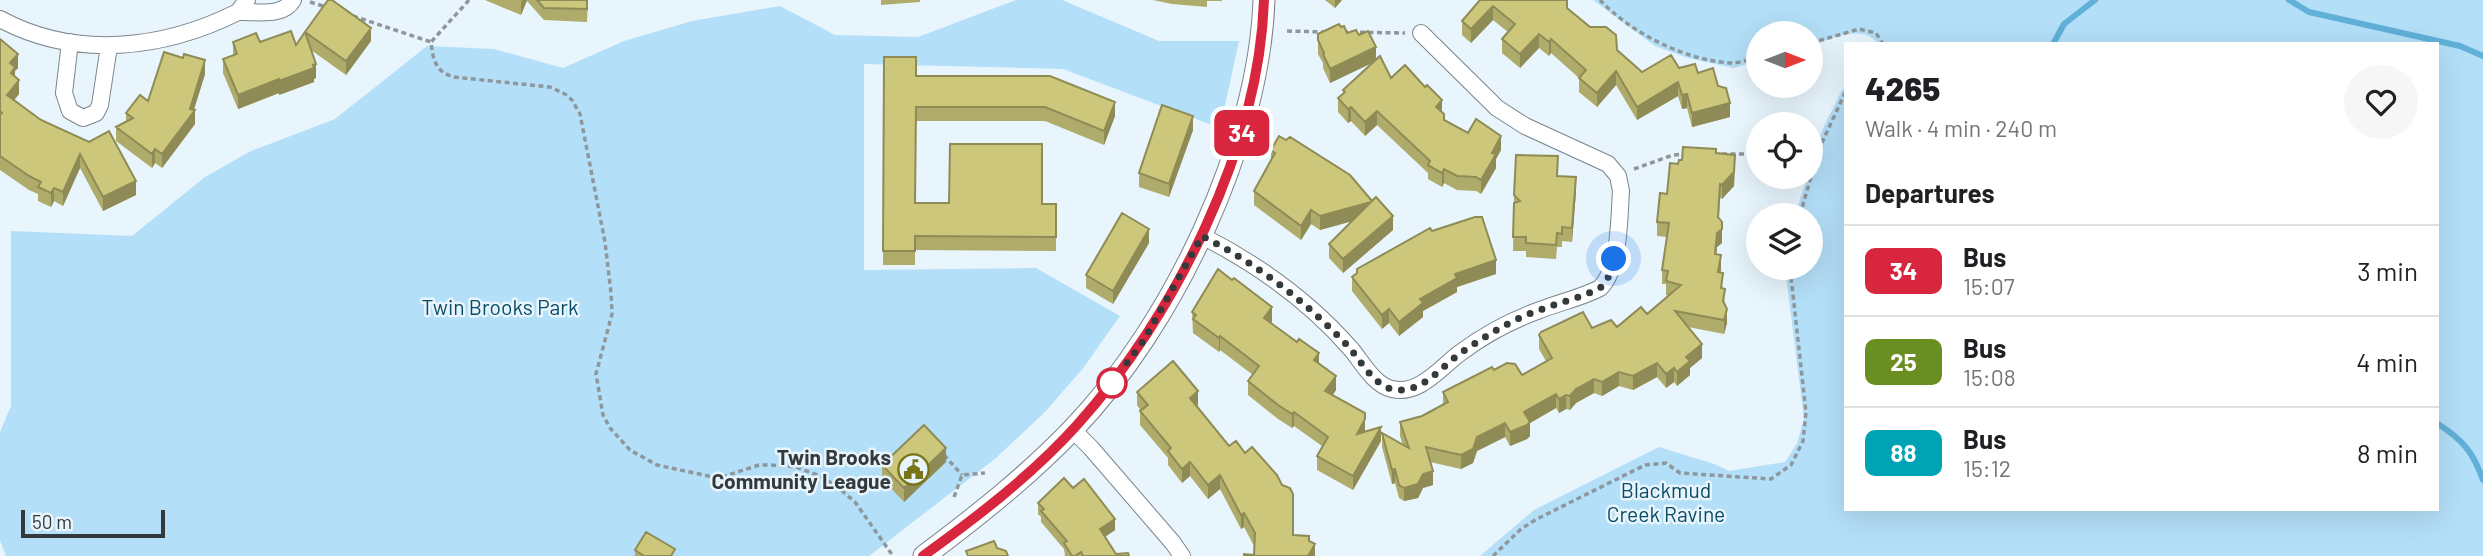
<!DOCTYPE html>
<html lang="en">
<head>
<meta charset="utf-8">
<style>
  :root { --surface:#fff; --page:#f6f6f6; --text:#202124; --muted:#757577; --line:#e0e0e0 }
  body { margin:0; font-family:Barlow,sans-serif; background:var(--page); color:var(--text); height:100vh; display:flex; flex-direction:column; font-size:26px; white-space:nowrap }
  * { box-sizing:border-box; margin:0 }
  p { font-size:23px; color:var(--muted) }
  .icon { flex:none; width:38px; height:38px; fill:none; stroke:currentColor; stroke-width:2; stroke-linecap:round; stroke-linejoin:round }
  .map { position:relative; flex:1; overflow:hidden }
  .sheet { position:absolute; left:1844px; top:42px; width:595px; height:469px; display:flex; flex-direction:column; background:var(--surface); border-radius:0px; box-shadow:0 7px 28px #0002 }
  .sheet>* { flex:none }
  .badge { padding:0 14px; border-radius:10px; font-size:24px; line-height:46px }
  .needle { width:46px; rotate:90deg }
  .buttons { position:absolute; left:1746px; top:21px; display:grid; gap:14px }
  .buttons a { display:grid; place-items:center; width:77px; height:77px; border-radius:50%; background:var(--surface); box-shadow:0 7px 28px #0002; font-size:35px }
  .scale { position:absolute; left:21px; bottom:18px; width:144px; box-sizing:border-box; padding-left:7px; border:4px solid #34393c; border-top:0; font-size:19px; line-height:24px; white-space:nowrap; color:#34393c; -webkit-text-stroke:5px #e8f5fc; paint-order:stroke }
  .you { position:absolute; width:35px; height:35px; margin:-18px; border:5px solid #fff; border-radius:50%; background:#1a73e8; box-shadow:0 0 0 10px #1a73e833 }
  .map>.badge { position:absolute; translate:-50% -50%; box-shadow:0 0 0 4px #fff }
  h2 { padding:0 21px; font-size:26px; line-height:63px }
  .round { display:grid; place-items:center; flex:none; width:74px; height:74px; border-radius:37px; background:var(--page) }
  .overview { display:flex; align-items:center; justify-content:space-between; height:119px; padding:0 21px }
  h1 { font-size:33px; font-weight:800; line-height:52px }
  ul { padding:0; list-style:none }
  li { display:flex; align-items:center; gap:21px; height:91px; padding:0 21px; border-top:2px solid var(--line) }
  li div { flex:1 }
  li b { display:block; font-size:26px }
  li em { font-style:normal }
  li .badge { min-width:77px; font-weight:700; text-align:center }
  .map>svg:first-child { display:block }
  .green { fill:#b4dff8 }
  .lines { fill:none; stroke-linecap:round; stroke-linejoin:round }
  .stream { stroke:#61b0d8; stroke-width:6 }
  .minor-casing { stroke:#79858b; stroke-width:18 }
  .tertiary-casing { stroke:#79858b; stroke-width:23 }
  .path { stroke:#8e979c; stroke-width:3.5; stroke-dasharray:5 3.5; stroke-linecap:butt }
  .minor { stroke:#fff; stroke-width:16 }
  .tertiary { stroke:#fff; stroke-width:21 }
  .wall { fill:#afab6a }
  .shaded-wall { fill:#8f8b56 }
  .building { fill:#ccc77b; stroke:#8f8b56; stroke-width:2 }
  .line-casing { stroke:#fff; stroke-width:16 }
  .line { stroke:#d7263d; stroke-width:10 }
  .walk { stroke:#34393c; stroke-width:7; stroke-dasharray:0 12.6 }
  .stop-dot { fill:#fff; stroke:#d7263d; stroke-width:3.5 }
  .labels { text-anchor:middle; stroke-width:5; stroke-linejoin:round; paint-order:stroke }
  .park-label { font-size:21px; fill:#094b67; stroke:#e8f5fc }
  .poi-label { font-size:21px; font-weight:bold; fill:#34393c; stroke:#e8f5fc; text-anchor:end }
</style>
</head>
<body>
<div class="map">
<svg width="2483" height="556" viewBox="0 0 2483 556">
  <rect width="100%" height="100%" fill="#e8f5fc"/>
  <!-- green -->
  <path class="green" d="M1016,0H1062L1159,41H1239L1220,128L1063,69L864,64V270L1036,268L1120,316L1084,367L1045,412L996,458L869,556H6L0,540V432L11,406V231L132,236L205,177L249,152L335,119L427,46L494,49L563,68L624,41L692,21L780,6L835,35L918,37Z
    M1593,0H2483V556H1480L1534,510L1659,447L1714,464L1729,471L1785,462L1797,443L1804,419L1785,268H1811V215H1795L1807,177H1811C1811,146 1829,117 1842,90L1846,87V509H2438V44H1878C1863,23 1831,39 1811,45V33H1759V61L1733,68L1688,58L1655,46Z"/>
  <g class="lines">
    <!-- stream -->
    <path class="stream" d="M2289,0L2309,12L2460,46L2483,56
      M2053,44L2064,24L2095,0
      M2438,424C2463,440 2473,452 2483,480"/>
    <defs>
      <path id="minor" d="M247,0L238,12C256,11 282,18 293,0
        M0,19C76,60 164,49 238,12
        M70,42L64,93L70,111L83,118L96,113L100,105L109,46
        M1202,236C1257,264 1310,302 1351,349C1362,362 1374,385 1392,389C1419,396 1441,367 1460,353C1484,335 1512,320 1540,310C1560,302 1581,298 1600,288C1620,269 1619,218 1621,191L1618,176L1608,164L1525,126L1497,108L1421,33
        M1073,430L1091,448L1173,543L1182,556"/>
      <path id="tertiary" d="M924,556C976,517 1028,476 1073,429C1173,325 1259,144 1264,0"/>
    </defs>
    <!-- minor casing -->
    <use href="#minor" class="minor-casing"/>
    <!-- tertiary casing -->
    <use href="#tertiary" class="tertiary-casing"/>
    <!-- path -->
    <path class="path" d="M469,0L431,42C433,59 435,72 454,77L550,87L565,94L572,100L580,114L605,242L611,293L612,314L596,374L603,415L610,428L630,450L657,465L713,477L725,476L759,465H771L796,467L817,475L835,485L855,502L893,556
      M1600,0C1631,33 1686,61 1732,63C1740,63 1750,59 1759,57
      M310,2L326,7
      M353,16L431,42
      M1287,31L1325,32
      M1343,32L1405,33
      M1811,43L1859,29L1876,33L1883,44
      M1722,154H1759
      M1634,169L1673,155L1687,154
      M1811,175L1817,153L1846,91
      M1800,215L1811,177
      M944,455L962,475
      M954,497L962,475L985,473
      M1493,556L1521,529L1535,520L1645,465L1666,463L1680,473L1771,479L1791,465L1803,441L1806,412L1790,268"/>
    <!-- minor -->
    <use href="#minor" class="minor"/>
    <!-- tertiary -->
    <use href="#tertiary" class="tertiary"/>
  </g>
  <!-- wall -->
  <path class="wall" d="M485,0H588L587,22L544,20L527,1L521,15Z
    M881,0H920V2L881,5Z
    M1153,0H1222V1H1207V7L1172,4Z
    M1325,0H1342L1335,8Z
    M1480,0L1567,8L1642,72L1679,68L1698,73L1718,86L1730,117L1692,127L1687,108L1682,109L1678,96L1637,120L1616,85L1597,107L1579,92V78L1551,53L1549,56L1539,48L1520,68L1502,53V39L1508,32L1493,20L1471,43L1462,35V21Z
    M1341,27L1347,33L1359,35L1376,60L1391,78L1442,113L1444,120L1501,150L1496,159V168L1481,194L1476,191L1457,190L1444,183L1442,187L1428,179V173L1377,125L1365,136L1351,121L1348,123L1338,112V98L1343,94V90L1374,62L1330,83L1323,68V63L1318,54V34Z
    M305,32L371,41L346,75L311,50L316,78L314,79V82L279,95V93L238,109L223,73V59L233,55V42H260L296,45L305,34Z
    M0,40L18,68L15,71V77L19,94L14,100L136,195L103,211L80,168L63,206L54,201L51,207L38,201V194L29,190L0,170Z
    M884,57L916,76L1115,116L1104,145L1045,121H916L915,203L1056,204V251L915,250V265H883Z
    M205,74L194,110L195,124L162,168L155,163L152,168L116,141V127L126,122V113Z
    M1193,130L1169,197L1139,187V173Z
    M1271,150L1393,230L1343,273L1329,258V244L1352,221L1320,230L1311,224L1301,240L1254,205V191L1271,161Z
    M1716,153L1735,169L1734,186L1722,199L1720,198L1719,218L1722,243L1717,247L1716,254L1721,269L1720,272L1725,303L1727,323L1724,334L1688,327L1702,358L1690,368V375L1677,386L1674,382L1666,388L1657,377L1633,390L1619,386L1602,396L1594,393L1576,403L1570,410L1566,409L1559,413L1556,408L1530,423V436L1527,439L1510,446L1505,437L1477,451L1473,463L1461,469L1430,462L1433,485L1423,488L1418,498L1404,501L1399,498L1395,483L1392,484L1382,447V433L1403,445L1400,436V422L1422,416L1443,405V392L1494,370L1522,375L1546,361L1539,349V335L1592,328L1617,327L1647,314L1668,296L1666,295V284H1662V270L1667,237L1657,236V222L1678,164L1682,160Z
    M1558,176L1576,191L1572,242L1562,241V247H1557L1556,259L1526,257V251H1513L1514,195Z
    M1432,231L1496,274L1457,287V292L1423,311V317L1399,336L1389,323L1382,329L1352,291V277Z
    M1149,243L1113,304L1086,288V275Z
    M1192,312L1272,321L1271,323L1319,363L1336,390L1333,395L1365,432L1381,441L1353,490L1317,470V456L1322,446L1294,426L1292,428L1278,419L1248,395V381L1253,375L1220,350L1219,352L1193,333Z
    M1137,392L1198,405L1197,406L1293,535L1309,541L1315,556L1254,555V546L1244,527L1241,529L1220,489L1208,499L1190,476L1182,483L1168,465V458L1140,425V411H1141L1137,405Z
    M946,462L904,502L882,479V465Z
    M1073,488L1115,530L1105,537L1116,554L1129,556H1065L1064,549L1041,522V517L1038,514V503Z
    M635,550L675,556H635Z"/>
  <!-- shaded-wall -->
  <path class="shaded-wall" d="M522,0H527L521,15V3Z
    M1335,0H1342L1335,8Z
    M1493,6V20L1471,43V29Z
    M371,28V41L346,75V61Z
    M1539,34V48L1520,68V54Z
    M1551,39V53L1549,56V42Z
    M1376,47V61L1330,83V69Z
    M18,54V68L15,71V81L11,87L10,63Z
    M205,60V74L193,112L195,110V124L162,168V154L190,109Z
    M316,64V78L314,79V82L279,95V81Z
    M1616,71V85L1597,107V93Z
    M279,79V93L238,109V95Z
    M19,80V94L7,109V95Z
    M1678,82V96L1637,120V107Z
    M1687,94V108L1682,109V95Z
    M1442,100V114L1436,107Z
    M1115,102V116L1104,145V131Z
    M1730,103V117L1692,127V113Z
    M1351,107V121L1348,123V109Z
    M1377,111V125L1365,136V122Z
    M1193,116V130L1169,197V184Z
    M1501,136V150L1496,159V168L1481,194V180L1492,153Z
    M155,149V163L152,168V154Z
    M80,154V168L63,206V192Z
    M1735,155L1734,186L1722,199V185Z
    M1444,169V183L1442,187V173Z
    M1576,177V191L1572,242V228Z
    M136,181V195L103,211V197Z
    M54,188V201L51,207V193Z
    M1371,202V216L1320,230V216Z
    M1311,210V224L1301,240V226Z
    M1393,216V230L1343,273V259Z
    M1722,222V243L1717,247L1715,268L1717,233Z
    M1149,229V243L1113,304V291Z
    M1721,255V269L1718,286V272Z
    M1496,260V274L1457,287V292L1423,311V317L1399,336V322L1420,299L1455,274Z
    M1272,307V321L1264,332V318Z
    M1389,309V323L1382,329V315Z
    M1727,309V323L1724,334V320Z
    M1220,336V350L1219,352V338Z
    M1702,344V358L1690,368V375L1677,386V372L1686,357Z
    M1319,353V367L1314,360Z
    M1657,363V377L1633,390V376Z
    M1674,368V382L1666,388V374Z
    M1619,372V386L1602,396V382Z
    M1336,376V390L1325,405V391Z
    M1594,379V393L1576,403L1570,410V396L1576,389Z
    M1198,391V405L1190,412V398Z
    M1556,394V408L1530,423V436L1527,439L1510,446V432L1524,412Z
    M1566,395V409L1559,413V399Z
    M1294,412V426L1292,428V414Z
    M1365,419V433L1357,434Z
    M1505,423V437L1477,451L1473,463L1461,469V455L1477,437Z
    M1381,427V441L1353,490V476Z
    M946,448V462L904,502V488Z
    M1190,462V476L1182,483V469Z
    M1395,469V483L1392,484V470Z
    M1433,471V485L1423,488L1418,498L1404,501V488L1423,474Z
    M1220,475V489L1208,499V485Z
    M1244,513V527L1241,529V515Z
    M1115,519V530L1100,540V529Z
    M1315,544V556H1308Z"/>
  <!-- building -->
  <path class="building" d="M328,0H332L371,28L346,61L305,32Z
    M537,0H587V9L544,8Z
    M1480,0H1567V8L1590,27H1606L1616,35L1617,50L1642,72L1671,55L1679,68L1695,64L1698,73L1713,68L1718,86L1726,88L1730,103L1692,113L1687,94L1682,95L1678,82L1637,107L1616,71L1597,93L1579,78L1586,70L1551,39L1549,42L1539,34L1520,54L1502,39L1515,24L1493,6L1471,29L1462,21Z
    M1339,24L1341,27L1344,26L1347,33L1356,30L1359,35L1368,31L1376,47L1330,69L1323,54L1324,53L1318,40V34Z
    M291,31L296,45L305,32L316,64L313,65L314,68L279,81V79L238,95L223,59L237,54L233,42L256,33L260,42Z
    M0,39L18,54L10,63L15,67L11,73L19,80L7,95L41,120L89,142L109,131L136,181L103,197L80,154L63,192L54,188L51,193L38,187L41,182L29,176L0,156V115L2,113L0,111Z
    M164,52L183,58L184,54L205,60L190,109L195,110L162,154L155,149L152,154L116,127L133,118L126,113L140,95L148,101Z
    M1380,56L1391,78L1405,65L1425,87L1427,85L1442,100L1436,107L1444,114V120L1468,133L1476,119L1501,136L1492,153L1496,154L1481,180L1476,177L1457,176L1444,169L1442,173L1428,165L1430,161L1377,111L1365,122L1351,107L1348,109L1338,98L1345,92L1343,90Z
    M884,57H916V76H1050L1115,102L1104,131L1045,107H916L915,203H949L950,144H1042V204H1056V237L915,236V251H883Z
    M1162,105L1193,116L1169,184L1139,173Z
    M1279,136L1286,140L1290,137L1350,175L1372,201L1376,197L1393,216L1343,259L1329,244L1371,202L1320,216L1311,210L1301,226L1254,191L1275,153L1271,150Z
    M1683,147L1716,149V153L1735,155L1734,172L1722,185L1720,184L1718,217L1722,222V229L1717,233L1715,254L1721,255L1718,272L1723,273L1721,288L1725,289L1723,301L1727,309L1724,320L1675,311L1702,344L1686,357L1690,361L1677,372L1674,368L1666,374L1657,363L1633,376L1619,372L1602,382L1594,379L1576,389L1570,396L1566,395L1559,399L1556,394L1524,412L1530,422L1527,425L1510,432L1505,423L1477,437L1473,449L1461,455L1426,447L1433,471L1423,474L1418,484L1404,488L1399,485L1395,469L1392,470L1382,433L1409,448L1400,422L1422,416L1448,402L1443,392L1492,367L1494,370L1507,363L1515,364L1522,375L1552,358L1539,335L1541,332L1583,312L1592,328L1611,320L1617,327L1641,307L1647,314L1681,285L1666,281L1668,271L1662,270L1669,223L1657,222L1660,193L1667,194L1670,163L1678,164L1679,160H1682Z
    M1516,155L1558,156L1557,176L1576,177L1572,228L1562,227V234L1557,233L1556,245L1526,243V237H1513L1514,203L1520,201L1514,195Z
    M1122,213L1149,229L1113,291L1086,275Z
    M1475,217H1482L1496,260L1455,274L1457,278L1420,299L1423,303L1399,322L1389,309L1382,315L1352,277L1357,273V269L1430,228L1432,231Z
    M1218,269L1232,280L1234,278L1272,307L1264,318L1297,342L1299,339L1319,353L1314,360L1336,376L1325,391L1365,413V419L1357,434L1381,427L1353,476L1317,456L1328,437L1294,412L1292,414L1278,405L1248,381L1259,366L1220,336L1219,338L1193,319L1196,315L1192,312Z
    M1173,361L1198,391L1190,398L1229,446L1236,441L1245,453L1252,447L1277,475L1282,485L1290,488L1293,494V535L1309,536V541L1315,544L1308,556H1244V554L1254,555L1255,533L1244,513L1241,515L1220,475L1208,485L1190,462L1182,469L1168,451L1171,448L1140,411L1148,405L1137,392Z
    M924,425L946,448L904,488L882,465Z
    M1064,478L1073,488L1084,479L1115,519L1100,529L1116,554L1128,553L1129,556H1083L1081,552L1075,556H1072L1064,543L1067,541L1041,511L1044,509L1038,503Z
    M646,532L675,549L671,556H644L635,550Z
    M994,541L997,548L1006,551L1008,556H968L966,551Z"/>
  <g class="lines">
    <defs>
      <path id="line" d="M923,556C977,517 1032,475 1077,425C1175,316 1259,148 1264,0"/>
    </defs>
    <!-- line casing -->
    <use href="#line" class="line-casing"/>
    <!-- line -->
    <use href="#line" class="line"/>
    <!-- walk -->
    <path class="walk" d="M1112,383L1144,340L1202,236C1257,264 1304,300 1347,345C1361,360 1374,388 1397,390C1425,392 1444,363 1465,350C1489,334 1513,319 1540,310C1560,302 1581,298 1600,288L1607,281L1614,259"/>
  </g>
  <!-- icons -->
  <defs>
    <symbol id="civic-ring" viewBox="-11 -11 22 22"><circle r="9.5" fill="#e8f5fc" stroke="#7a7418" stroke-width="1.5"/><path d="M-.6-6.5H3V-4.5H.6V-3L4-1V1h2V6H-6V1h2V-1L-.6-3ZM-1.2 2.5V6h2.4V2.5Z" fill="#7a7418"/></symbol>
  </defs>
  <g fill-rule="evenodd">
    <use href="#civic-ring" x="896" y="452" width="35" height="35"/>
  </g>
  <!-- markers -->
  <circle class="stop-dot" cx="1112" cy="383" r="14"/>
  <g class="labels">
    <!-- park labels -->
    <g class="park-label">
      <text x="500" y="315">Twin Brooks Park</text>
      <text x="1666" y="498">Blackmud<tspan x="1666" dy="24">Creek Ravine</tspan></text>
    </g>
    <!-- poi labels -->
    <g class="poi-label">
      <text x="891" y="465">Twin Brooks<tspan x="891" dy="24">Community League</tspan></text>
    </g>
  </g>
</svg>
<div class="buttons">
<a><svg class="needle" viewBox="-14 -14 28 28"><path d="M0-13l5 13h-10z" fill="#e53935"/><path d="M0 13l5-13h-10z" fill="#757577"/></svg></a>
<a><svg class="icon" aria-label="locate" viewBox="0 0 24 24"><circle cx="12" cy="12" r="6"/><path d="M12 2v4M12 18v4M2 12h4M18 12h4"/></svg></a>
<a><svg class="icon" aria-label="layers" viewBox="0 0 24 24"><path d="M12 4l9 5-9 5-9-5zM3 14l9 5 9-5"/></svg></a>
</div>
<div class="scale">50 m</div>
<div class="you" style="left:1614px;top:259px"></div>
<b class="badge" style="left:1242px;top:133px;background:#d7263d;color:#fff">34</b>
<section class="sheet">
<div class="overview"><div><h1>4265</h1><p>Walk · 4 min · 240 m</p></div><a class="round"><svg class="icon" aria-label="heart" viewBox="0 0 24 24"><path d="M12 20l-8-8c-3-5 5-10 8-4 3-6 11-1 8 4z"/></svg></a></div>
<h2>Departures</h2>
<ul>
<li><span class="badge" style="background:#d7263d;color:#fff">34</span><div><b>Bus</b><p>15:07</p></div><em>3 min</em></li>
<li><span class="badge" style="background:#6b8e23;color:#fff">25</span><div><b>Bus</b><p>15:08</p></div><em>4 min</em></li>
<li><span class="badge" style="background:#00a3b4;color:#fff">88</span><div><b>Bus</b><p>15:12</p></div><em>8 min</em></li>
</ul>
</section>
</div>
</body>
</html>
